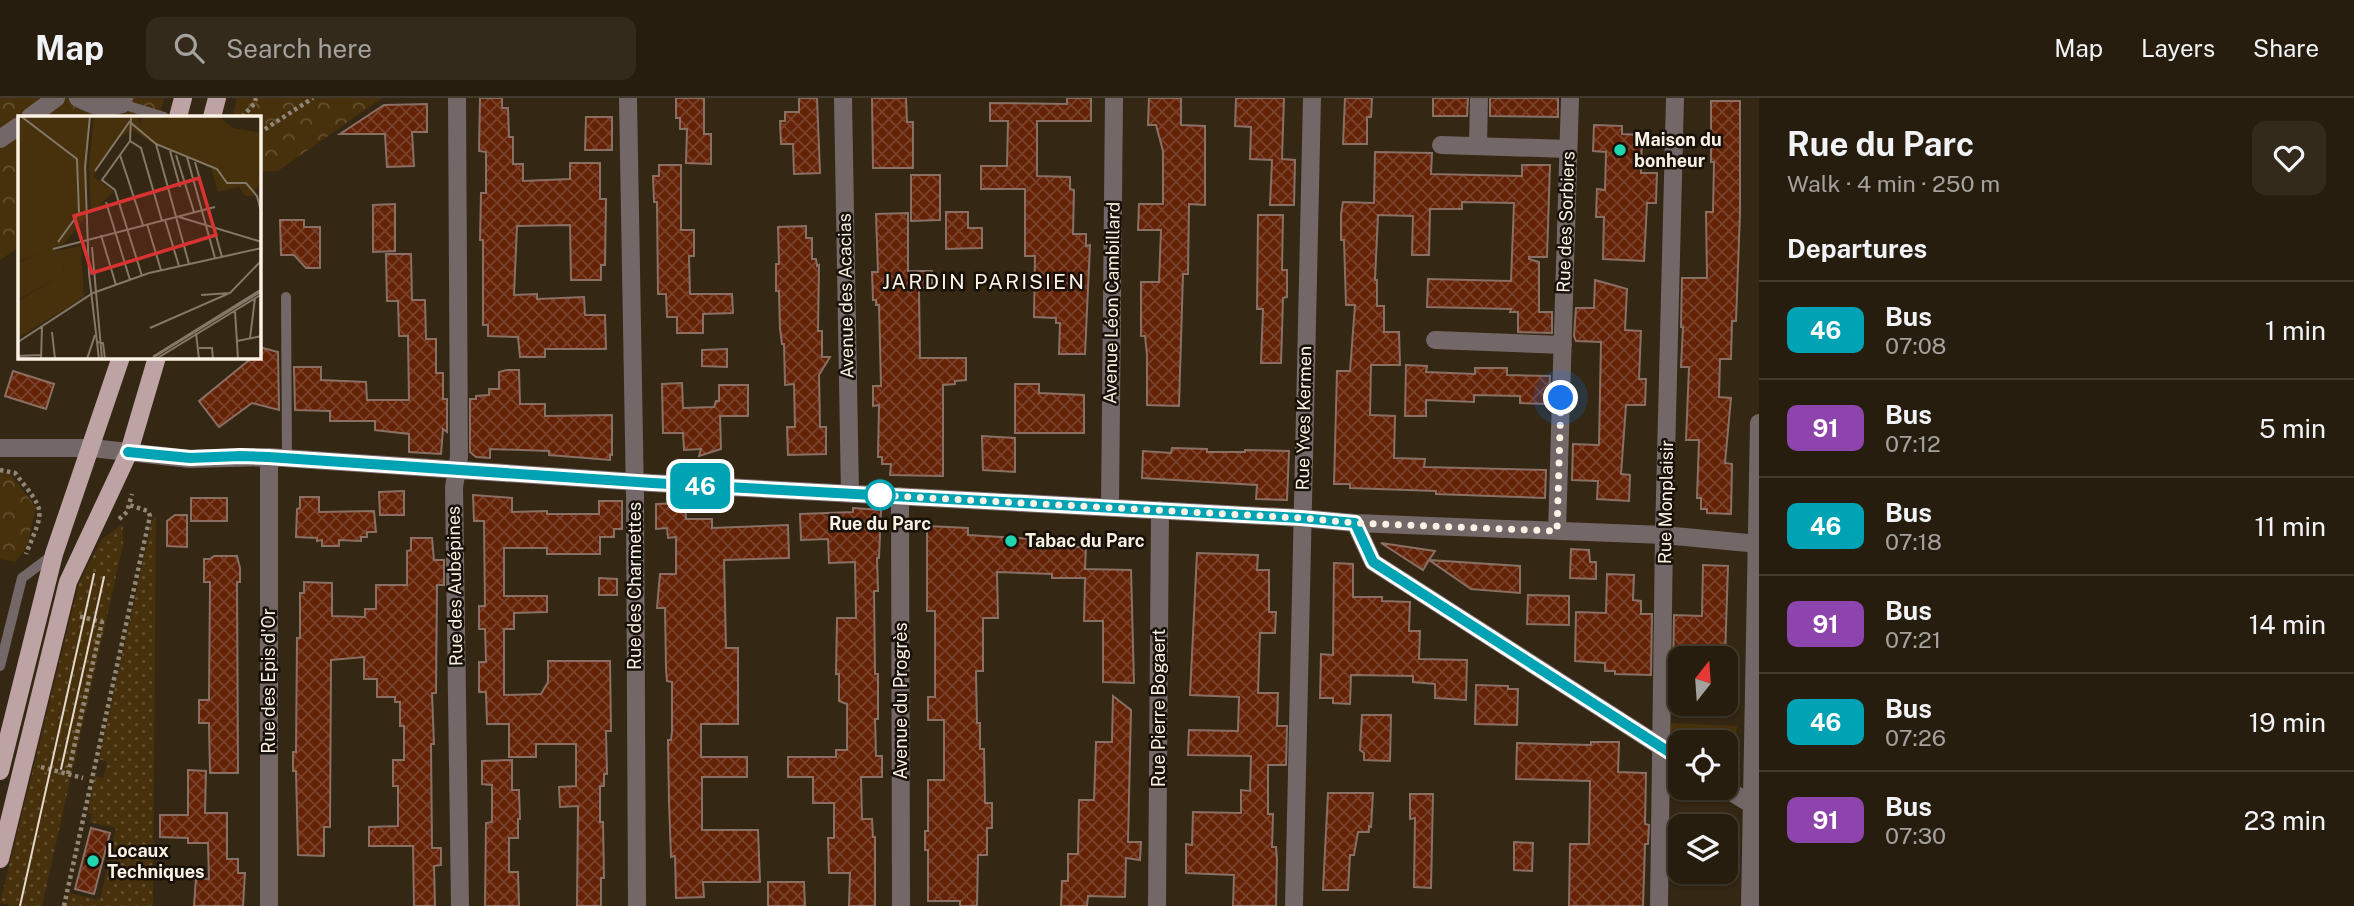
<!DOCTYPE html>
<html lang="en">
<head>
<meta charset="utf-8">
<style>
  :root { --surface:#271d0e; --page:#332a1c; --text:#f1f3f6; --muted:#a4a29e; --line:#433b2e }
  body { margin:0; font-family:"Public Sans",sans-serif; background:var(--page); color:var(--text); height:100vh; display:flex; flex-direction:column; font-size:26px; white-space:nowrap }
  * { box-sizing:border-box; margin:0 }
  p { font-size:23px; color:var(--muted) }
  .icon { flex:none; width:38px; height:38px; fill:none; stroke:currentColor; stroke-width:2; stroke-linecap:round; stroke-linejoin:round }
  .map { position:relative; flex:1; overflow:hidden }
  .sheet { display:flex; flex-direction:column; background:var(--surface); width:595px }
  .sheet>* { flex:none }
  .badge { padding:0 14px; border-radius:10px; font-size:24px; line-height:46px }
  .needle { width:46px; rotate:17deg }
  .buttons { position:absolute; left:1668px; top:548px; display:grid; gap:14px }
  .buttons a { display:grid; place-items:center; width:70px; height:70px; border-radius:14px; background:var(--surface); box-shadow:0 2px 5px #0004,0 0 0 2px var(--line); font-size:35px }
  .you { position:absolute; width:35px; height:35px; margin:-18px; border:5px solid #fff; border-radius:50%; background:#1a73e8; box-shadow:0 0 0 10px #1a73e833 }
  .map>.badge { position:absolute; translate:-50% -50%; box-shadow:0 0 0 4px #fff }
  h2 { padding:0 28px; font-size:26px; line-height:63px }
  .round { display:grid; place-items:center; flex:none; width:74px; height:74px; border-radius:14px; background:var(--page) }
  .headline { display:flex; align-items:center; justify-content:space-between; height:119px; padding:0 28px }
  h1 { font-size:33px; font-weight:700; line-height:52px }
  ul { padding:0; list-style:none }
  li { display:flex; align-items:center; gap:21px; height:98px; padding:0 28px; border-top:2px solid var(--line) }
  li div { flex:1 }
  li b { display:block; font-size:26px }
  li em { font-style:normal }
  li .badge { min-width:77px; font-weight:700; text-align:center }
  header { display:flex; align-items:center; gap:42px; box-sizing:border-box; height:98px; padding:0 35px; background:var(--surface); border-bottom:2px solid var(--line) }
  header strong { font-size:33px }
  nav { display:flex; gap:38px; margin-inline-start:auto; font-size:24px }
  .search { width:490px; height:63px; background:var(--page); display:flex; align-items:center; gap:18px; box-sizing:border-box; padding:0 24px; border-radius:14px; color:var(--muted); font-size:26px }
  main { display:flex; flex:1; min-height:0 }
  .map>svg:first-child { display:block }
  .grass { fill:url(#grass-dots) }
  .forest { fill:url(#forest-crowns) }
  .garden { fill:#47310c }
  .building { fill:url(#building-cross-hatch); stroke:#8a6f65; stroke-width:2 }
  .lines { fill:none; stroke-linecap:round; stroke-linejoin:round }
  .path { stroke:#918675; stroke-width:4.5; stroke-dasharray:3.5 3.5; stroke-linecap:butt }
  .lane { stroke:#746768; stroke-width:10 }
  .street { stroke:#746768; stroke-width:18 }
  .primary { stroke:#bea3a5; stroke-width:18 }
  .tram { stroke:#e2d9cb; stroke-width:2 }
  .line-casing { stroke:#fff; stroke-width:16 }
  .line { stroke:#00a3b4; stroke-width:10 }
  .walk { stroke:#fbf2e5; stroke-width:7; stroke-dasharray:0 12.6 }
  .poi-dot { fill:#20d5b0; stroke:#171109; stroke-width:2.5 }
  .stop-dot { fill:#fff; stroke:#00a3b4; stroke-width:3.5 }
  .labels { text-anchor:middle; stroke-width:5; stroke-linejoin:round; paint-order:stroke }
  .poi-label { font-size:18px; font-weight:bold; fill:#fbf2e5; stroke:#171109; text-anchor:start }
  .street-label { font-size:18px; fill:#fbf2e5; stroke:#171109 }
  .stop-label { font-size:18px; font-weight:bold; fill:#fbf2e5; stroke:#171109 }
  .quarter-label { font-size:21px; letter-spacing:2px; fill:#fbf2e5; stroke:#171109 }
  .inset-road { fill:none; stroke:#847867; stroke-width:2 }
  .view { fill:#d83231; fill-opacity:0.15; stroke:#d83231; stroke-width:3.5 }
  .inset-edge { fill:none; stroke:#fbf2e5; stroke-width:3.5 }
</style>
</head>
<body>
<header>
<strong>Map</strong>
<div class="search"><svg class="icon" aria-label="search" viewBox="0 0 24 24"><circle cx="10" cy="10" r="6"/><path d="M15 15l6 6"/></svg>Search here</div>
<nav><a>Map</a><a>Layers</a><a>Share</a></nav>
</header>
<main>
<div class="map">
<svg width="1759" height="808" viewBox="0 0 1759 808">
  <defs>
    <pattern id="grass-dots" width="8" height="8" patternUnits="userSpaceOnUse" patternTransform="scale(1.75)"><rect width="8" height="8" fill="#47310c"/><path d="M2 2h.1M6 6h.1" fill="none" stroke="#624f2f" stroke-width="1.8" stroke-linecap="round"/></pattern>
    <pattern id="forest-crowns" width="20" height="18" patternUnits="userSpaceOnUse" patternTransform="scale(1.75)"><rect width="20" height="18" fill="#47310c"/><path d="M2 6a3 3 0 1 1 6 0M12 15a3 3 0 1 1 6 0" fill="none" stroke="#624f2f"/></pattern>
    <pattern id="building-cross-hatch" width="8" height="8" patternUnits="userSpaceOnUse" patternTransform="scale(1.75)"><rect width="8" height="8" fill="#642307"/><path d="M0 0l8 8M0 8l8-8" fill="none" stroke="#7b432b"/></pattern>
  </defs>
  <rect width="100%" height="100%" fill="#342713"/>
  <!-- grass -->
  <path class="grass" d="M156,417L153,808H66L69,795L100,802L116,730L90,724L92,716L88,715L95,678L103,680L107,664L99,661L152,423Z
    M123,426V447L42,808H14L0,805L79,485L102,441Z"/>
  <!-- forest -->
  <path class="forest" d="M0,0H164L159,19H19V149L0,162Z
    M237,0H382L278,73L259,74V19H232Z
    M0,374L10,376L36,409L26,451L15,464L1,461L0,463Z"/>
  <!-- garden -->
  <path class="garden" d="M1671,625L1737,628L1735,669L1726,672V644H1682L1671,637Z"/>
  <!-- building -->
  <path class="building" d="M480,0H502V10H508L509,39H513V66H523V83L570,81V65H600V101H606L605,167H601V182H571L570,127L517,128L514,197L537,196V201L584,199L585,217H605L606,251H545V259H520L518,239L488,238V227H483V142H480L481,95H486V54L479,53Z
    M676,0H704V36H711V66L686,65L687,31H680V20H676Z
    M799,0H817L820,75L794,76L793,46H781L780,23H785V14H799Z
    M872,0H906L907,24H913V70H873Z
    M1067,0H1091V23H1037V78L1070,79V91L1074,92L1073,136H1086V148L1090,147L1085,256H1059L1060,225H1056V220L1034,219L1035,158H1025V91H981V68H1007L1008,23H990V5L1067,6Z
    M1149,0H1181V27L1205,28V107L1189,106L1188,176H1183L1179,308L1147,307V257L1145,238H1141V184H1159L1161,132H1138L1139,106H1163V53L1156,27H1148Z
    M1239,0H1284L1282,61L1295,62L1294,107H1270L1272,62L1250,61L1251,29L1235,28L1236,1Z
    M1345,0H1372L1371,19H1367V46H1343Z
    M1433,0H1468L1467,18H1433Z
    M1490,0H1558V19L1490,18Z
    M1711,3H1740V115L1736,223H1732L1731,261H1720L1719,299L1731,300L1725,365L1732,366L1731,416L1707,415V411H1701V400H1697L1699,342H1686L1689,269H1681L1683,229H1681L1682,180H1707L1706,114H1713L1714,64H1711Z
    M427,6V34H412L414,68L387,69L385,36H340L384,7Z
    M586,19H612V52H585Z
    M1594,27L1622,28V36L1642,37L1641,75H1657L1656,105H1647L1644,163L1603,161L1604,119H1596L1597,91L1605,92L1606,54L1593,53Z
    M1375,54L1432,55L1431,76L1522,78V67H1550L1547,159H1529V161L1539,164V214H1552V235L1518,234V214H1510L1511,211L1427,209L1428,181L1511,183L1514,105L1462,104V111H1430L1429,157H1412L1413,118L1378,117L1375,182H1377V208H1384V234H1399L1400,267H1371L1370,317L1395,318L1394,360L1425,361L1424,369L1546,372L1545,400L1436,396V393L1350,390V386H1334L1337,273H1350L1355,207H1346L1344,142H1341V116L1343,104L1374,105Z
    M659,67H681V132H694V158H689L690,196H732L733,215L703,216V235H677V219H667L666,196H658L657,104H654L653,78H659Z
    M911,77H940V122L911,123Z
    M395,106V153L373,154V107Z
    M946,114H968V130H982V150L946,151Z
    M908,115V173H932V190H919L920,260H966V282L955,283V286L943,287V378L890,377L891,366H882V359H878L879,307L873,308V288H881L879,207H876V202H873L872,174H878L876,116Z
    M1258,117H1283L1282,172H1287V199L1283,200L1281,265H1261L1263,211H1257Z
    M280,122H304V129H320V170H306L294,157H281Z
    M806,128V140H812V161H816L817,168L819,167L818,233H822V259H830L819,277L820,329H826V356L788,357L787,329H795L794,286L785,287L784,246H782L780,231L779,193H776V166H779L778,129Z
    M386,156H411L412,202H425L426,241H436V275H443V301H447V334L443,331L441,356L409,354V336L375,332V323H330V313L295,312L294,269H321V282L366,284L367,302H409L408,238H399L398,203H387Z
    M1595,182L1627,191L1625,232L1641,233L1639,281H1646L1645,307H1626L1621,376L1630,377L1629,403L1597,401L1598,383L1572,382L1573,346L1599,347L1601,244L1576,243L1574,238L1576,210H1594Z
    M259,249L278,254L279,312L252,305L219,329L199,303L253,259H259Z
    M727,251V269L702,268V252Z
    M1406,267L1427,268L1426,274L1475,276V270H1507V277L1550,278L1549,306L1520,305V298L1474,297V304L1426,302V318H1405Z
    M507,272H519L520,306H545V318L612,317V357H610V362L549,357V353L490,351V360L476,359L470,354V301H476V298L489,297V291H499V274Z
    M13,273L54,286L46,311L5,298Z
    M682,285L683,310L714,309L716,303H719V287H748V318H720L721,351L699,358L701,351L684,352L683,335H663L662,286Z
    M1015,286H1039V295L1084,297V335H1015Z
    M982,338L1015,340V374L983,372Z
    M1172,350L1207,351V354H1245V352L1289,353L1287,402L1256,401L1257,387L1142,380L1143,353L1171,355Z
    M404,393V417H380L379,394Z
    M473,397L512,400V414L547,413V416H599V403H622V431H614V439H600V456H547V450H504V498H547V514L514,515V531H504V597L541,596L548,584V563H610L611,633H606L607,676H604V688H600V724H603L604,780H601V808H577L578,708L560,709L559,689L576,688V646H536V659H509V626H487L486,594H479V564H486L485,531H479V508H485L484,423H474Z
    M300,399H319V414L374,413L376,434H367V439H361V443L339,442V448H322V442L317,443V440L296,439L297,411L300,410Z
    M191,400H227V423H191Z
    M685,405L686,421H712V430L788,427L789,460L724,462L726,550H738V626H701V659H747V679H702V732H758L760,784H703L704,799L676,800L675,758L671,759L669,704L668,642H671L672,634V584L667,583L666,571L665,510H657L660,476H676V439L668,440L667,430L656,431V406Z
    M853,410L881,412L879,460H877L878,493H874L875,576H878V621H875L876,658H882V679H861L862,721H872L873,739H875V808H849L850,775H829L828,740H834V705H813V679H788V659H836V652H847V606L839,603V576H836L837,520H856L855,464L829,465L828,441L801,442L800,416L853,414Z
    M175,417H187V449L167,448V423Z
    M927,428L968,430V437L1034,441V448L1086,449L1085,471L1131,472L1134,585L1103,584V523H1084L1085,480H1052V476L997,474L998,520H983V573H976L977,625H980V651H984L985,705H992V730H987V757H978L977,808H960V803H928V752H925V733H928V682H944V622H928V599H935V513H927Z
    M411,440H432L434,462H444V487H437L436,595H432L434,646H431L432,750H441V767L434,768L435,808H414L413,748H369V729L398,728V688H393V662H404V628H400V604H395V599H377V581H364V559L331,562L330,729H324V758L298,757L296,673H293V654H296L297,540H300V495H304V484L332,485V518L365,519V511H376V487H407V453L411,452Z
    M1381,445L1435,453L1429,462L1520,468V495L1471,491L1429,462L1423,472Z
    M1571,451L1589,452L1590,464H1596V481L1570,480Z
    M1197,455L1258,457L1257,472H1269V514H1276L1275,535H1260L1258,595H1278L1277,628H1287L1286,667H1268V716H1273L1272,749H1276L1277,761L1276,808H1233L1234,777L1186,775V746L1192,747L1193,714L1241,715V692L1250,693L1251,658L1188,657L1189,632L1238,633L1239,599L1190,597Z
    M214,458H237L240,470V484H237L238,675H210L209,625H199V602H209L210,484H204V461H210Z
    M1334,465L1353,466V499H1382V503L1410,504L1409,533H1420L1419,561L1467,562L1466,602L1435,600V586L1413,584V578L1351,577L1350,606L1333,605V600H1320L1321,556L1333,557Z
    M1703,467L1728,468L1725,560H1679V578L1673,577L1674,517L1702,518Z
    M1607,476L1634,477L1633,502L1641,503V516H1652L1651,577L1615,576V573H1605V565L1575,563L1576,514L1606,515Z
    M599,480L617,481V497H599Z
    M1528,497L1569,498V527L1527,526Z
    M1476,587L1508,588V591H1518L1517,627L1475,626Z
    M1113,598L1131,612L1128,744H1141L1140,762L1126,760L1125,799L1088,798L1087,808H1061L1062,783H1068V756H1078L1079,702H1094L1096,644H1112Z
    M1362,617H1391L1390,663L1364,662V655L1360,652Z
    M1591,644H1619L1618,674L1646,675L1645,726L1649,727L1648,746H1645L1643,808H1569L1570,746H1589L1590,683L1516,681L1517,645L1591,647Z
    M512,662V692H519L520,721H518V740H509V774H518L519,808H485L486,725L492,724V687L482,686V663Z
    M188,672L206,673L205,715H227V761H238V775H245L243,808H194L196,780L209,781L208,745H188V740L160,739V717H188Z
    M1328,695H1373L1371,729L1369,728V734H1358L1354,757H1350L1348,792H1323Z
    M1410,696H1433L1431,790L1414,789L1415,720L1410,721Z
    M91,730L110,735L94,796L75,791Z
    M1514,744L1533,745L1532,773L1514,772Z
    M768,784H804L805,808H768Z"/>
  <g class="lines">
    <!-- path -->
    <path class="path" d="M242,19L254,6L256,0
      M259,35L313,0
      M0,372L15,375C46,415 45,409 26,456
      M119,421L127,414L132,396
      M41,669L83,680
      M68,676L102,524L78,518
      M64,808L150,418L148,413L129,407"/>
    <!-- lane -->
    <path class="lane" d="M122,6L164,19
      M286,199L287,360
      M0,568L22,480L54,456"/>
    <!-- street -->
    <path class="street" d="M78,0C94,9 105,11 122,6L124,0
      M457,0L459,359L454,389L460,808
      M628,0L635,399L637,808
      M843,0L850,396
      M30,19L56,0
      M0,41L19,28
      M1441,47L1568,51
      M1478,48L1479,0
      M1435,242L1563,247
      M0,350H92L190,361L269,359L652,385L1301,420L1355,425L1664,437L1759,446
      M269,359V808
      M900,398L901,808
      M1110,409L1114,0
      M1355,425L1373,464L1680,661
      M1557,433L1570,0
      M1725,690L1759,711
      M1157,808L1160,412
      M1294,808L1312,0
      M1659,808L1664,437L1675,0
      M1750,808L1759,325"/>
    <!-- primary -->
    <path class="primary" d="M178,19L183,0
      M212,19L217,0
      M0,673L54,456L121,259
      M0,761L68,484L129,354L157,259"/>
    <!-- tram -->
    <path class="tram" d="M61,671L104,479
      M20,808L94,476"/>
  </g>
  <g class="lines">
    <defs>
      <path id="line" d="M128,354L190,360L241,358L268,359L652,385L1301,420L1355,425L1373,464L1680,661"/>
    </defs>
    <!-- line casing -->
    <use href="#line" class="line-casing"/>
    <!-- line -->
    <use href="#line" class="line"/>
    <!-- walk -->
    <path class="walk" d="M880,397H875L1301,420L1355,425L1557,433L1561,300"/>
  </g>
  <!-- markers -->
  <g class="poi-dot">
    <circle cx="1620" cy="52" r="7"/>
    <circle cx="1011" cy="443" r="7"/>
    <circle cx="93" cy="763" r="7"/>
  </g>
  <circle class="stop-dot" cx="880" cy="397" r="14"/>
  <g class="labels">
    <!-- poi labels -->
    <g class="poi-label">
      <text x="1634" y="48">Maison du<tspan x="1634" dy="21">bonheur</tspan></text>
      <text x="1025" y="449">Tabac du Parc</text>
      <text x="107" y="759">Locaux<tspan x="107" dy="21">Techniques</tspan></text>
    </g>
    <!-- street labels -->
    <g class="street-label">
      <text transform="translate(1566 124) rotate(-88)" y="6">Rue des Sorbiers</text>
      <text transform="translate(846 198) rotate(-91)" y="6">Avenue des Acacias</text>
      <text transform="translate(1112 205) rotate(-89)" y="6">Avenue Léon Cambillard</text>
      <text transform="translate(1304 320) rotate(-89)" y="6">Rue Yves Kermen</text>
      <text transform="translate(1666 404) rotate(-89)" y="6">Rue Monplaisir</text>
      <text transform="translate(455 488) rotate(-91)" y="6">Rue des Aubépines</text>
      <text transform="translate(635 488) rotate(-90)" y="6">Rue des Charmettes</text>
      <text transform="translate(269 583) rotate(-90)" y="6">Rue des Epis d'Or</text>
      <text transform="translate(901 603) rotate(-90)" y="6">Avenue du Progrès</text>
      <text transform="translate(1159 610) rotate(-90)" y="6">Rue Pierre Bogaert</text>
    </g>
    <!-- stop labels -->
    <g class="stop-label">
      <text x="880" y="432">Rue du Parc</text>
    </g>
    <!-- quarter labels -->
    <g class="quarter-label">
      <text x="984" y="191">JARDIN PARISIEN</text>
    </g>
  </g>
  <!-- overview -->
  <g transform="translate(18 18)">
    <rect width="243" height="243" fill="#342713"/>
    <path d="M0,0H71L68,101L46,128L0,146ZM76,0H119L123,10L124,0H201L215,12L243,17V70L237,74L239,80H227L221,71L200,76L193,51L134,27L115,14L100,22L79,54L76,61L96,75L73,98L71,49Z" fill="#47310c"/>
    <path d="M63,130L66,181L0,222V185L46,157L42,138L37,135Z" fill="#47310c"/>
    <path d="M34,132L42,138L46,157L0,184V147Z" fill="#47310c"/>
    <path class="inset-road" d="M72,0L67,51L71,158L81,243M4,1L59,43L61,97M113,7L138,28L199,53L209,67H228L239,80L244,99M112,25L84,64L97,74L124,160M112,25L123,32L144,105M112,25L113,2M138,28L171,148M152,35L162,71M102,39L125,109M158,39L176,96M169,41L197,142M177,46L204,141M77,55L112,5M88,86L112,164M161,101L244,126M147,104L161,150M129,108L143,154M83,119L98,169M40,126L61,97M74,131L84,243M35,133L197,91M183,179L212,177M217,195L220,243M132,212L212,177L244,144M34,216L37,243M178,217L181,243M232,222L237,182M219,225L244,220M0,226L75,177L131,157L244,132M79,226L85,227L87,243M181,232H194L195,243M0,240L23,239M23,243L24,211M69,243L77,219M133,243L244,175M138,243L136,240L244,173M138,243L244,178"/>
    <path class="view" d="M181,62L198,119L74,157L56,100Z"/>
    <rect width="243" height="243" class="inset-edge"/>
  </g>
</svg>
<div class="buttons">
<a><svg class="needle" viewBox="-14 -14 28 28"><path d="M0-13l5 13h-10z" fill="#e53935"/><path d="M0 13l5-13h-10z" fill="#a4a29e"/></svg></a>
<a><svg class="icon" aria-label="locate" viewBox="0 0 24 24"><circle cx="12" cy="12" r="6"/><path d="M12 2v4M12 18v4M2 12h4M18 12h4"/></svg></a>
<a><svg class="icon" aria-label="layers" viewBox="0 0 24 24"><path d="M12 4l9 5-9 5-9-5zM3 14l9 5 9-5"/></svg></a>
</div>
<div class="you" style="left:1561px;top:300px"></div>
<b class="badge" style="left:700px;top:388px;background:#00a3b4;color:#fff">46</b>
</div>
<section class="sheet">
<div class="headline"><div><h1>Rue du Parc</h1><p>Walk · 4 min · 250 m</p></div><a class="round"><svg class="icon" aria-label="heart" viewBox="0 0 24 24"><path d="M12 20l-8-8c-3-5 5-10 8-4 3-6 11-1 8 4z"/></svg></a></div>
<h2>Departures</h2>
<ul>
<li><span class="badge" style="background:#00a3b4;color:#fff">46</span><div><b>Bus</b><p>07:08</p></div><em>1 min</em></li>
<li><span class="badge" style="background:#8e44ad;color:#fff">91</span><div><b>Bus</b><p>07:12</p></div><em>5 min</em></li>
<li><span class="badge" style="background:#00a3b4;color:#fff">46</span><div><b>Bus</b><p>07:18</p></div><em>11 min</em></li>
<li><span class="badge" style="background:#8e44ad;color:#fff">91</span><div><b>Bus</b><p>07:21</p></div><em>14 min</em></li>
<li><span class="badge" style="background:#00a3b4;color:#fff">46</span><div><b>Bus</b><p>07:26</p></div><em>19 min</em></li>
<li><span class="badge" style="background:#8e44ad;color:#fff">91</span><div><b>Bus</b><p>07:30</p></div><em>23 min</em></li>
</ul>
</section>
</main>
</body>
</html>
